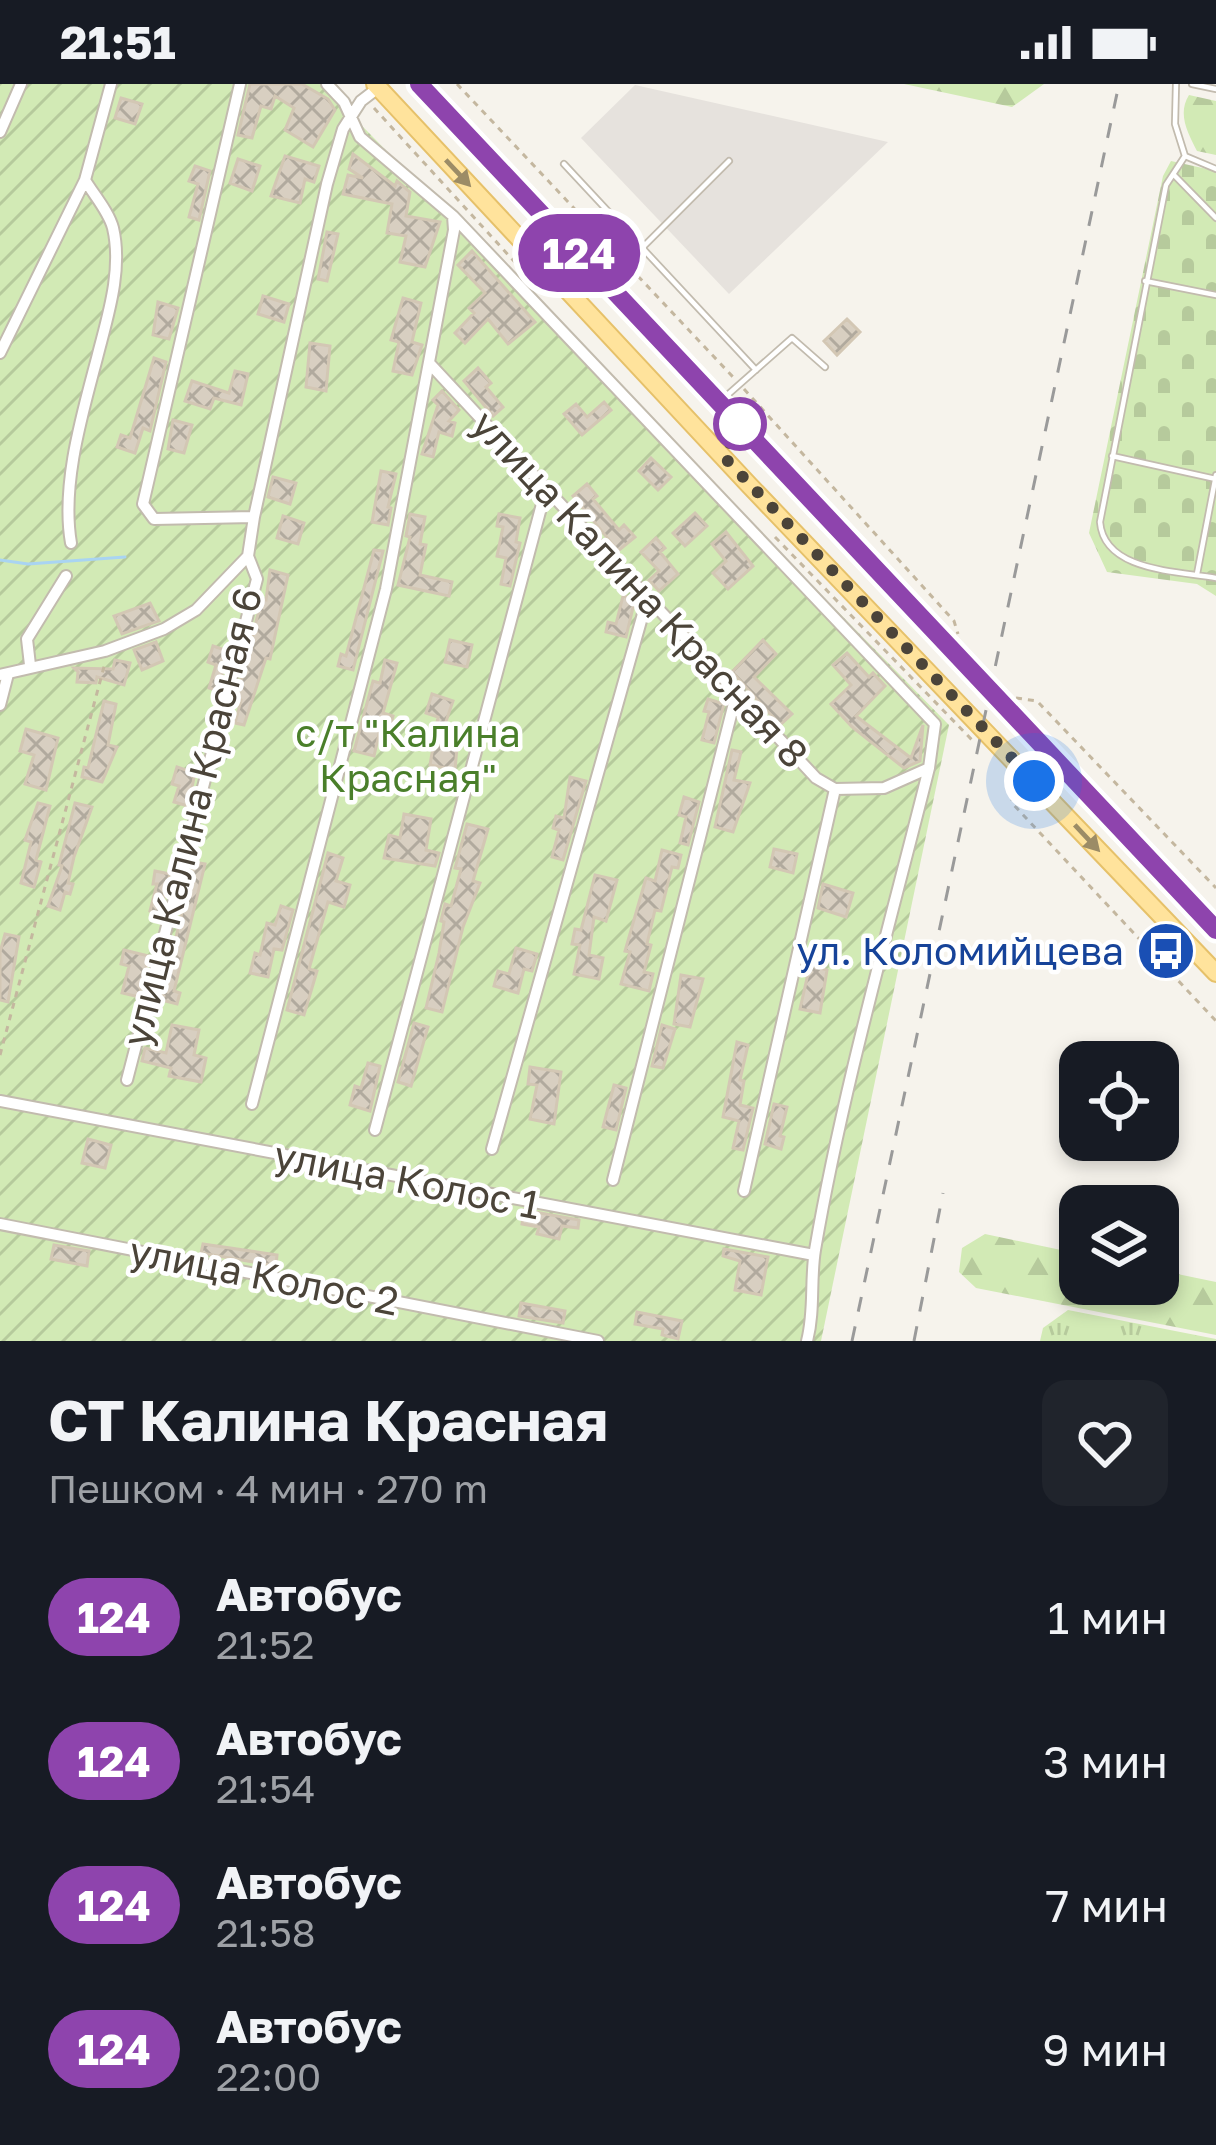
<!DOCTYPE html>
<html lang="ru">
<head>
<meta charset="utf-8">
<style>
  :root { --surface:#171b24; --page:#20242c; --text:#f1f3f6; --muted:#9ea1a6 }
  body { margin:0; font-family:"Golos Text",sans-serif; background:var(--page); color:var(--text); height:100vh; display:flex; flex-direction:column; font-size:45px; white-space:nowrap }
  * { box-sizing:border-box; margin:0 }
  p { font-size:39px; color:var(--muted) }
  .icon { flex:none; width:66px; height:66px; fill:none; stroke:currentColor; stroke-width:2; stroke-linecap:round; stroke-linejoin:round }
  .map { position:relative; height:1257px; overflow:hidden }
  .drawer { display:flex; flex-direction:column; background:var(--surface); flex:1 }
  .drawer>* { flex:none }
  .badge { padding:0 24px; border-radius:39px; font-size:42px; line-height:78px }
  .buttons { position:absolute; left:1059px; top:957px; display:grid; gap:24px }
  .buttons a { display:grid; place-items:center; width:120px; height:120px; border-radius:24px; background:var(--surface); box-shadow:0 6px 18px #0003; font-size:60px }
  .you { position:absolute; width:60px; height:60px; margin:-30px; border:9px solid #fff; border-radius:50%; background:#1a73e8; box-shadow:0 0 0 18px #1a73e833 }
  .map>.badge { position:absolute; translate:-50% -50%; box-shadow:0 0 0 6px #fff }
  .round { display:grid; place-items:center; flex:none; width:126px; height:126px; border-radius:24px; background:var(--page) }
  .headline { display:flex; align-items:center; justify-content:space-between; height:204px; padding:0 48px }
  h1 { font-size:57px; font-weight:700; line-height:90px }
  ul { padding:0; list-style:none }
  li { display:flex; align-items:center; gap:36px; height:144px; padding:0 48px }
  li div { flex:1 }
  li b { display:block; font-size:45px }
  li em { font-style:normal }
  li .badge { min-width:132px; font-weight:700; text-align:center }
  .status { display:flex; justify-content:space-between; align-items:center; height:84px; padding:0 60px; background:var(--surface); direction:ltr }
  .status svg { height:33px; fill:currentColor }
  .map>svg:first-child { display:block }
  .industrial { fill:#e6e2dd }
  .grass { fill:url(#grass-tufts) }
  .forest { fill:url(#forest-firs) }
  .cemetery { fill:url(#cemetery-stones) }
  .garden { fill:url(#garden-furrows) }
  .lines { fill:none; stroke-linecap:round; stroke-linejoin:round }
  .stream { stroke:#a9d4f2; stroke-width:3 }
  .building { fill:url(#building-cross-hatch); stroke:#d3c7b4; stroke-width:3 }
  .service-casing { stroke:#c2bbae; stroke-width:8 }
  .minor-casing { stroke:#c2bbae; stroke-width:14 }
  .primary-casing { stroke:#e6c16a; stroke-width:20 }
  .path { stroke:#c4b79f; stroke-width:3; stroke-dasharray:6 6; stroke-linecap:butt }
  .service { stroke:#fff; stroke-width:4.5 }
  .minor { stroke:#fff; stroke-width:10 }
  .primary { stroke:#ffe39c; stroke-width:16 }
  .rail { stroke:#9a9a9a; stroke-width:3; stroke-dasharray:15 15; stroke-linecap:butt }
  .oneway { fill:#9c8c66 }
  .line-casing { stroke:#fff; stroke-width:27 }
  .line { stroke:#8e44ad; stroke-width:18 }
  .walk { stroke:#4b4439; stroke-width:12; stroke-dasharray:0 21.6 }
  .stop-dot { fill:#fff; stroke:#8e44ad; stroke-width:6 }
  .labels { text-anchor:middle; stroke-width:9; stroke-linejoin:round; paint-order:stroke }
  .street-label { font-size:39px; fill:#4b4439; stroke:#fff }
  .park-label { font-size:39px; fill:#4a7f2a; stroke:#fff }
  .transit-label { font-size:39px; fill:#164399; stroke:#fff; text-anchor:end }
</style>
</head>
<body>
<div class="status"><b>21:51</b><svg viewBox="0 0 49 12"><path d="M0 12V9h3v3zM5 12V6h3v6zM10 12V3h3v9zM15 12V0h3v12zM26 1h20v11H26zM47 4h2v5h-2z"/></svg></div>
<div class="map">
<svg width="1216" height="1257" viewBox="0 0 1216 1257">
  <defs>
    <pattern id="grass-tufts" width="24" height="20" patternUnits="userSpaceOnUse" patternTransform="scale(3)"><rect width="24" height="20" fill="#d2eab5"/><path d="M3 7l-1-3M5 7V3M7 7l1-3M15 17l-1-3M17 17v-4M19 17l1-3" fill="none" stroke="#b6ca9c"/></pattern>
    <pattern id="forest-firs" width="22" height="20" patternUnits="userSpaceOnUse" patternTransform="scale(3)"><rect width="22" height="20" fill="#d2eab5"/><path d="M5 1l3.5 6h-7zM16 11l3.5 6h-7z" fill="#b6ca9c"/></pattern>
    <pattern id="cemetery-stones" width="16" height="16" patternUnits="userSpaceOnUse" patternTransform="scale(3)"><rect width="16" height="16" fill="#d2eab5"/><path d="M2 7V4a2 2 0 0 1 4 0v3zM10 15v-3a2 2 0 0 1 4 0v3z" fill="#b6ca9c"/></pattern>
    <pattern id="garden-furrows" width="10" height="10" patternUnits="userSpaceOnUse" patternTransform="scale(3)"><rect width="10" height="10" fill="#d2eab5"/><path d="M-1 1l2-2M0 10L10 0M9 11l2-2" fill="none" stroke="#b6ca9c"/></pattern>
    <pattern id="building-cross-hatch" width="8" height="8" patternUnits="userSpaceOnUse" patternTransform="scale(3)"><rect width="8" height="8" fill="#d8cfc1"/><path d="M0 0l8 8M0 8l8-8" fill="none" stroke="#b1aa9e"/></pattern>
  </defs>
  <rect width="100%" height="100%" fill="#f6f3ec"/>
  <!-- industrial -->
  <path class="industrial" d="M635,1L888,58L729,210L581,54Z"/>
  <!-- grass -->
  <path class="grass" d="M1068,1226L1216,1255V1257H1040L1043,1244Z"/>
  <!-- forest -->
  <path class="forest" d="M904,0H1044L1012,23Z
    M1189,11L1216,17V71L1197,67C1188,49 1177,30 1189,11Z
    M985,1150L1080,1170V1200H1158V1186L1216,1198V1251L976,1204L959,1188L962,1164Z"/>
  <!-- cemetery -->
  <path class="cemetery" d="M1171,77L1216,87V512L1197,500L1107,488L1089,449L1163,92Z"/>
  <!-- garden -->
  <path class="garden" d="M0,0H321L949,641L821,1257H0Z"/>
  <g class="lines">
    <!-- stream -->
    <path class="stream" d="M0,476L28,480L125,473"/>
  </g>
  <!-- building -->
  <path class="building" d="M250,0H302L328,15L335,26L313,63L285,46L294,24L275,12L271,25L261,22L252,54L238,51Z
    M121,14L142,20L135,40L115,34Z
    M353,70L395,102L397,97L410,108L406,132L440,138L425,183L400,178L406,152L387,149L392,120L343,110L348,91L363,94L349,85Z
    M285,72L319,82L314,98L305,95L300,119L271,112Z
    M238,75L260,82L252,107L230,99Z
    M195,82L210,87L199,136L189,133L198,100L189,97Z
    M327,148L338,150L327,197L318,195Z
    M472,167L535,238L508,260L488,235L465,259L455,249L474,229L469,224L485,209L458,181Z
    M263,212L289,220L284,238L258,230Z
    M403,214L421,219L412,258L422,261L412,291L393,287L399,258L391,256Z
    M158,218L178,224L169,255L153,251Z
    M847,235L860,248L837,271L824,257Z
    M310,259L330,262L326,307L306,303Z
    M154,274L166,278L150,347L143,344L135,369L117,363L121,351L130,354Z
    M478,284L491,299L486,303L503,323L493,332L464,297Z
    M235,287L248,290L241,321L214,314L210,325L185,317L192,297L229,309Z
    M442,307L459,326L449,337L455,339L452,352L439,348L433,373L422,370L438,321L433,316Z
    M604,318L611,326L582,351L564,330L576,320L587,333Z
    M173,336L192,341L184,369L168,365Z
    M651,374L671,393L658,406L639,387Z
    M381,387L396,390L388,423L391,424L388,441L372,438Z
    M273,393L296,399L290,420L268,413Z
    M587,400L597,412L593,415L619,446L624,441L635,453L618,467L573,412Z
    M695,429L707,442L685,462L673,449Z
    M410,430L425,433L420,460L426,461L420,491L452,498L449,512L398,501L410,453L406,452Z
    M499,430L520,434L516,458L520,459L510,502L501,500L506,474L497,472L503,443L497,442Z
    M283,432L304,439L298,460L277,454Z
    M726,448L753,482L728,505L713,489L726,477L712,460Z
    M656,454L665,464L660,468L678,490L659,507L649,496L659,487L641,468Z
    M374,466L383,467L353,586L338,582L341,570L346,572Z
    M270,486L288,491L270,575L266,574L244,641L235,639L241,616L236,613L262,515L266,516Z
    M623,512L635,515L626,553L606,548L608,538L616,540Z
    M150,519L159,537L122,550L114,532Z
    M450,556L472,561L467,583L445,578Z
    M763,556L776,570L754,593L792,630L780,641L732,588Z
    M156,558L163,577L142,586L134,566Z
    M213,562L228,567L218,607L209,604L216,581L208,578Z
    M847,569L869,593L873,589L885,602L856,632L911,674L923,641L920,677L904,684L852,643L831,620L851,601L833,581Z
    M115,576L130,579L124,601L97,593L96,599L77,598L78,588L74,584L113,585Z
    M385,576L397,579L383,629L393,632L389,648L380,646L374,672L354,667L373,597L380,599Z
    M432,610L453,617L442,649L458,652L455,686L430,681L438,633L426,629Z
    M708,615L724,620L714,659L702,656L709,628L704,627Z
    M104,617L116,620L108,661L117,663L102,698L82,693L84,683L88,684Z
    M26,645L58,654L46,706L25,700L34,671L20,667Z
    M732,666L741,668L734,696L750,699L733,748L715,743Z
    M177,683L195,689L188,722L174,718L179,702L172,700Z
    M570,693L586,697L563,776L552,773L559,746L553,744L556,732L564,734Z
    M684,713L699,718L688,761L680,759L686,733L679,731Z
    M38,719L50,722L36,776L41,778L34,803L21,799L31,758L25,756Z
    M75,719L92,723L74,773L68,799L73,800L70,810L65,808L60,826L48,822L62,782L59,781Z
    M404,730L431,735L426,766L439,769L435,782L384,774L389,751L400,754Z
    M467,740L488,745L473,797L480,799L463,843L442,928L426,924L439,869L444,838L441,837L445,820L451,822L461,785L455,784Z
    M774,765L797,770L793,789L770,783Z
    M662,766L681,771L678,784L672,783L661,827L655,826L647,860L651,861L644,888L653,890L649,907L621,900L630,868L625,867L646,794L655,797Z
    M328,769L343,774L336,797L350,801L344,823L328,818L309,885L317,887L304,931L287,926Z
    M194,778L205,780L174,907L180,909L177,920L161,916Z
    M155,787L170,790L160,830L150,827L157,800H153Z
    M595,791L617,796L606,837L594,833L589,871L603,874L599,895L574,890L580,861L572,860L575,845L581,846Z
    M823,800L853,809L846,833L818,824Z
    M281,822L293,826L282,866L274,865L268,893L250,889L255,869L260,871L267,839L275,841Z
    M5,850L19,853L8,918L0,916V868Z
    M516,864L537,870L532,887L524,885L518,909L494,902L498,887L509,890Z
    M124,866L149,872L139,913L122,909L129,882L121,880Z
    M810,881L827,886L820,929L800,925Z
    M681,891L703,895L690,943L674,940Z
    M414,939L428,943L411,1002L398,998Z
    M172,941L199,946L194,971L206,974L201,998L169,992L171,984L142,977L145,964L166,969Z
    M662,941L675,945L663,984L652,982Z
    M737,958L748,961L740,996L744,997L740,1021L753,1024L743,1066L733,1064L739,1037L723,1033Z
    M368,979L380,982L370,1027L350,1021L355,1002L361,1004Z
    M530,983L561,988L554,1040L530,1035L537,1001L528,1000Z
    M614,1001L626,1004L616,1046L603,1043Z
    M774,1020L787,1023L780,1052L784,1053L781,1065L765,1060Z
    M88,1055L111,1061L105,1084L82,1079Z
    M524,1126L579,1136L578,1144L562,1142L559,1155L537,1150L539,1143L522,1140Z
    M203,1160L277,1171L276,1182L201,1169Z
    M54,1161L89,1167L87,1182L51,1175Z
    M724,1165L768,1173L761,1211L735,1206L740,1177L723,1172Z
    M521,1219L565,1227L563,1239L519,1232Z
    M637,1228L682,1237L678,1255L662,1251L663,1245L635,1240Z"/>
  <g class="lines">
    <defs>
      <path id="service" d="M1176,0L1175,40L1185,72L1216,85
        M1192,0L1216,5
        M1185,72L1166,101L1100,438C1104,488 1179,487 1216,494
        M564,80L756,286
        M1174,91L1216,134
        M644,162L729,77
        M1145,197L1216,211
        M724,314L792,254L825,283
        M1112,372L1216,395
        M1197,490L1216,391"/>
      <path id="minor" d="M240,0L143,420L154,435L254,433
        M0,48L21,0
        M453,132L935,640L929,684C889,844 843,1004 815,1166C810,1197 815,1226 807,1257
        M0,269L85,96L111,0
        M430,280L816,694L835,705L884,704L929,684
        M71,459C61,401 82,331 97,274C107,234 123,187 113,144C109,128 94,111 85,96
        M30,581L27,555L66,492
        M0,591L105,567L164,545L196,526L248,472
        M0,621L8,590
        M127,996L257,495L248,472L254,433L327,100L343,45L361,17L378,4
        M0,1017L814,1171
        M252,1020L386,505L454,146L453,132L360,53L344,18L327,0
        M375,1046L542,420L549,407
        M492,1065L648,512
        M613,1096L733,623L741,611
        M744,1107L835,705
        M0,1140L598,1257"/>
      <path id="primary" d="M375,0L749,401L1216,889
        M419,0L1216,846"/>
    </defs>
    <!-- service casing -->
    <use href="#service" class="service-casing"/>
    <!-- minor casing -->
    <use href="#minor" class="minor-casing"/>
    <!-- primary casing -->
    <use href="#primary" class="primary-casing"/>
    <!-- path -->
    <path class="path" d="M457,0L733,293
      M374,24L533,198
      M744,305L954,537L958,550
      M775,453L973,657
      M1016,614L1037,617L1216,804
      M1013,699L1012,719L1216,937
      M0,971L105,579"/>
    <!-- service -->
    <use href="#service" class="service"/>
    <!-- minor -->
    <use href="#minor" class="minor"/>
    <!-- primary -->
    <use href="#primary" class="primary"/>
    <!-- rail -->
    <path class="rail" d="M852,1257L1119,0
      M914,1257L943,1109"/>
  </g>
  <!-- one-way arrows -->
  <defs><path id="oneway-solid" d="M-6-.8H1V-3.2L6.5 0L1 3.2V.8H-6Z" transform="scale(3)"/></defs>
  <g class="oneway">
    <use href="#oneway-solid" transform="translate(458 89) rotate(47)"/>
    <use href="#oneway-solid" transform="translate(1087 754) rotate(47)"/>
  </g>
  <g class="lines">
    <defs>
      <path id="line" d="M419,0L1216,846"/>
    </defs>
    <!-- line casing -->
    <use href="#line" class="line-casing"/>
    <!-- line -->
    <use href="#line" class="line"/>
    <!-- walk -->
    <path class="walk" d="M740,340L723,372L1034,697"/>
  </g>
  <!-- icons -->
  <defs>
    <symbol id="bus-disc" viewBox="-11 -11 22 22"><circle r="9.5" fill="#1a4fb4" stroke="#fff"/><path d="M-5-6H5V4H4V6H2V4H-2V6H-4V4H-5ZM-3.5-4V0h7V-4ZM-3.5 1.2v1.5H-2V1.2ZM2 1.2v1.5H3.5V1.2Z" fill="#fff"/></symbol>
  </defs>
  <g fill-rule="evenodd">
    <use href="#bus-disc" x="1133" y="834" width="66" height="66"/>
  </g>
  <!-- markers -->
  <circle class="stop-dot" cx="740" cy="340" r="24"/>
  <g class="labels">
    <!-- street labels -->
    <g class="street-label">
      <text transform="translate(640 505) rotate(47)" y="14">улица Калина Красная 8</text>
      <text transform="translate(192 733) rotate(-76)" y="14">улица Калина Красная 6</text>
      <text transform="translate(407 1096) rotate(11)" y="14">улица Колос 1</text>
      <text transform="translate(264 1192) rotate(11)" y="14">улица Колос 2</text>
    </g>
    <!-- park labels -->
    <g class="park-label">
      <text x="408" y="663">с/т "Калина<tspan x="408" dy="45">Красная"</tspan></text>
    </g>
    <!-- transit labels -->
    <g class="transit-label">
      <text x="1124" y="881">ул. Коломийцева</text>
    </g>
  </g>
</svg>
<div class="buttons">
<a><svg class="icon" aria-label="locate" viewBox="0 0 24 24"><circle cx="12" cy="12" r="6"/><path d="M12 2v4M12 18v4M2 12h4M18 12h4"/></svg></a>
<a><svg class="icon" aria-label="layers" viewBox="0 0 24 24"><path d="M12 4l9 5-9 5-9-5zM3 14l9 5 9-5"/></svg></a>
</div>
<div class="you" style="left:1034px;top:697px"></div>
<b class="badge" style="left:579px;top:169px;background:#8e44ad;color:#fff">124</b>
</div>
<section class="drawer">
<div class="headline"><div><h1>СТ Калина Красная</h1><p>Пешком · 4 мин · 270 m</p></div><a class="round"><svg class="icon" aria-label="heart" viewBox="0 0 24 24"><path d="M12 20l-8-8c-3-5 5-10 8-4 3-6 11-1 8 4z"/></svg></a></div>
<ul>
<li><span class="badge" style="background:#8e44ad;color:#fff">124</span><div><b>Автобус</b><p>21:52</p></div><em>1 мин</em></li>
<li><span class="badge" style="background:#8e44ad;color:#fff">124</span><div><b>Автобус</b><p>21:54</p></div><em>3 мин</em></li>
<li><span class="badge" style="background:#8e44ad;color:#fff">124</span><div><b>Автобус</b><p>21:58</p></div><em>7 мин</em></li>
<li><span class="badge" style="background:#8e44ad;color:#fff">124</span><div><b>Автобус</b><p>22:00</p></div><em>9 мин</em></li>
</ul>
</section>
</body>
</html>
